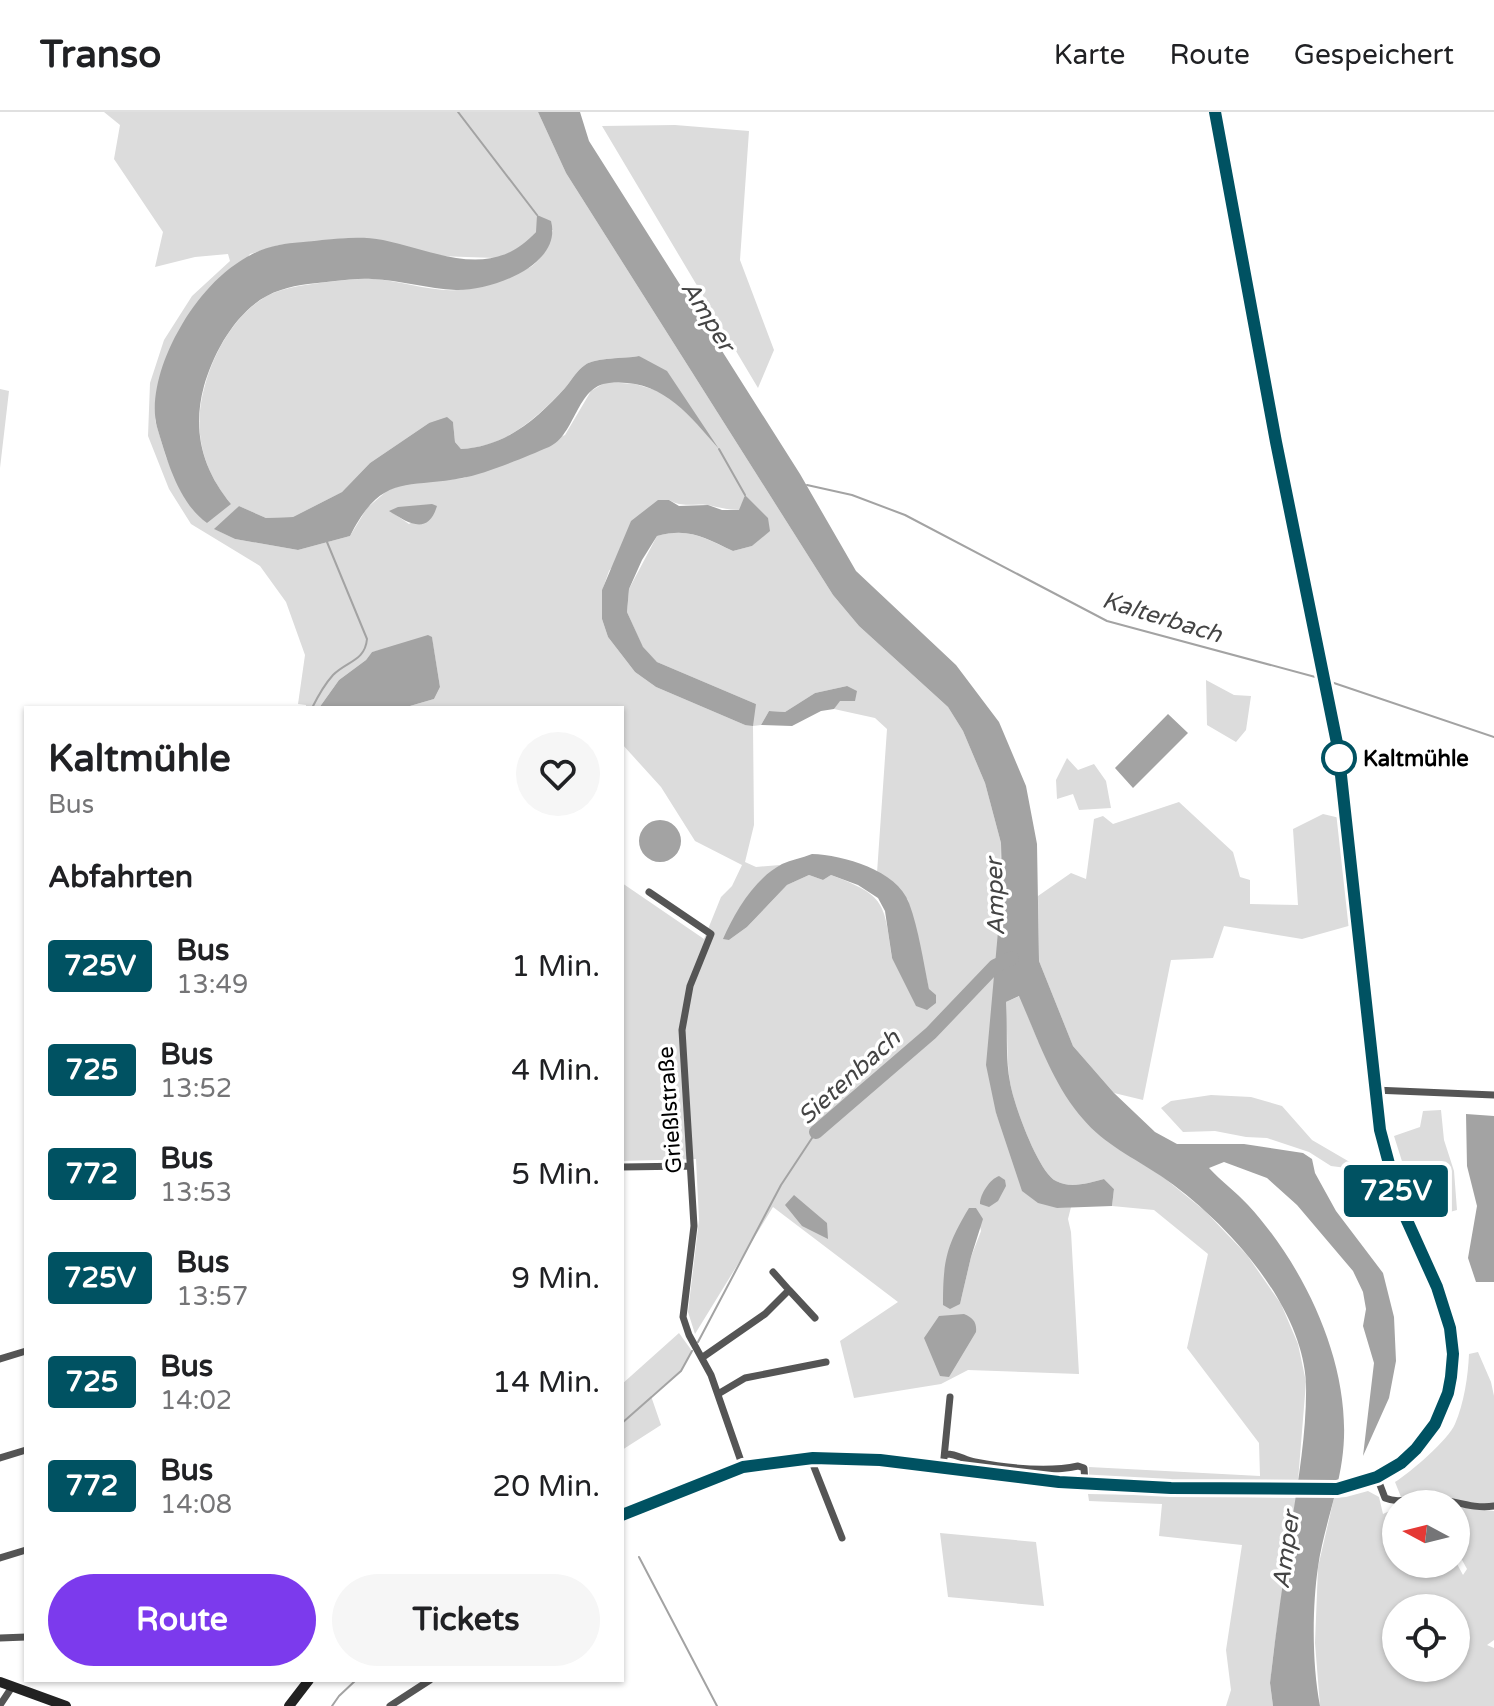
<!DOCTYPE html>
<html lang="de">
<head>
<meta charset="utf-8">
<style>
  :root { --surface:#fff; --page:#f6f6f6; --text:#202124; --muted:#757577; --line:#e0e0e0; --accent:#7c3aed }
  body { margin:0; font-family:"Varela Round",sans-serif; background:var(--page); color:var(--text); height:100vh; display:flex; flex-direction:column; font-size:30px; white-space:nowrap }
  * { box-sizing:border-box; margin:0 }
  p { font-size:26px; color:var(--muted) }
  .icon { flex:none; width:44px; height:44px; fill:none; stroke:currentColor; stroke-width:2; stroke-linecap:round; stroke-linejoin:round }
  .map { position:relative; flex:1; overflow:hidden }
  .sheet { position:absolute; left:24px; top:594px; width:600px; height:976px; display:flex; flex-direction:column; background:var(--surface); border-radius:0px; box-shadow:0 2px 6px #0004 }
  .sheet>* { flex:none }
  .badge { padding:0 16px; border-radius:6px; font-size:28px; line-height:52px }
  .needle { width:52px; rotate:277deg }
  .tools { position:absolute; left:1382px; top:1378px; display:grid; gap:16px }
  .tools a { display:grid; place-items:center; width:88px; height:88px; border-radius:50%; background:var(--surface); box-shadow:0 2px 6px #0004; font-size:40px }
  .map>.badge { position:absolute; translate:-50% -50%; box-shadow:0 0 0 4px #fff }
  h2 { padding:0 24px; font-size:30px; line-height:72px }
  .round { display:grid; place-items:center; flex:none; width:84px; height:84px; border-radius:42px; background:var(--page) }
  .head { display:flex; align-items:center; justify-content:space-between; height:136px; padding:0 24px }
  h1 { font-size:38px; font-weight:700; line-height:60px }
  .button { display:flex; gap:16px; margin-top:auto; padding:16px 24px }
  .button a { flex:1; height:92px; border-radius:48px; background:var(--accent); color:#fff; font-size:32px; font-weight:700; line-height:92px; text-align:center }
  .button a+a { background:var(--page); color:var(--text) }
  ul { padding:0; list-style:none }
  li { display:flex; align-items:center; gap:24px; height:104px; padding:0 24px }
  li div { flex:1 }
  li b { display:block; font-size:30px }
  li em { font-style:normal }
  li .badge { min-width:88px; font-weight:700; text-align:center }
  header { display:flex; align-items:center; gap:48px; box-sizing:border-box; height:112px; padding:0 40px; background:var(--surface); border-bottom:2px solid var(--line) }
  header strong { font-size:38px }
  nav { display:flex; gap:44px; margin-inline-start:auto; font-size:28px }
  .map>svg:first-child { display:block }
  .green { fill:#dcdcdc; fill-rule:evenodd }
  .water { fill:#a3a3a3 }
  .lines { fill:none; stroke-linecap:round; stroke-linejoin:round }
  .stream { stroke:#a3a3a3; stroke-width:2 }
  .river { stroke:#a3a3a3; stroke-width:14 }
  .street { stroke:#555; stroke-width:7 }
  .secondary { stroke:#222; stroke-width:10 }
  .line-casing { stroke:#fff; stroke-width:18 }
  .line { stroke:#005262; stroke-width:12 }
  .stop-dot { fill:#fff; stroke:#005262; stroke-width:4 }
  .labels { text-anchor:middle; stroke-width:7; stroke-linejoin:round; paint-order:stroke }
  .stop-label { font-size:22px; font-weight:bold; fill:#000; stroke:#fff; text-anchor:start }
  .street-label { font-size:22px; fill:#000; stroke:#fff }
  .water-label { font-size:24px; font-style:italic; fill:#444; stroke:#fff }
</style>
</head>
<body>
<header>
<strong>Transo</strong>
<nav><a>Karte</a><a>Route</a><a>Gespeichert</a></nav>
</header>
<div class="map">
<svg width="1494" height="1594" viewBox="0 0 1494 1594">
  <rect width="100%" height="100%" fill="#fff"/>
  <!-- green -->
  <path class="green" d="M104,0H538L566,61L833,483L859,514L948,595L963,619L985,671L1001,731L996,1001L1009,1034L1057,1096L1071,1095L1068,1107L1071,1120L1079,1262L968,1258L941,1272L854,1286L840,1229L898,1190L773,1095L695,1222L688,1200L699,1108L696,1047L622,1049V771L704,827L721,785L732,774L742,753L695,729L661,675L622,632V596H403L434,587L440,575L432,526L372,540L366,548L339,568L319,596H306V593L298,592L305,543L286,490L260,454L191,412L169,377L148,324L150,271L164,228L192,184L230,149L228,142L195,145L155,155L163,120L114,47L120,13ZM553,118C549,131 544,145 532,154C526,159 466,178 457,178C431,180 399,168 373,167C361,166 348,168 336,169C319,171 299,173 282,178C242,189 215,236 205,273C192,317 202,357 231,392L181,379L166,345L155,308L158,274L250,142L279,133L348,126L381,128L437,144L496,146L522,136L536,120ZM639,244L714,331L683,296L662,280L635,272L606,270L591,279L565,323L464,366L405,372L388,378L367,396L350,424L298,438L235,427L215,417L239,394L266,406L293,405L342,380L370,351L429,311L453,310L455,330L461,337C505,335 536,307 565,276C571,269 577,258 585,253C596,245 624,247 639,244ZM745,383L769,419L752,434L733,439C704,426 689,415 657,424L629,477L627,500L643,536L657,550L756,592L745,613L656,575L635,560L608,525L602,507V479L609,459L669,388C683,396 693,391 707,393C719,395 727,398 740,398ZM437,394L409,412L390,399ZM847,574L834,597L875,606L887,617L877,761L893,771L908,788L929,877L892,846C884,790 886,784 831,763L823,768L809,763L787,773L747,815L729,828C735,792 754,775 780,753L756,755L745,750L754,713L753,614L761,613L769,599L785,600L815,581ZM976,1096L981,1119L971,1145L960,1192Z
    M675,13L749,19L740,148L774,238L758,276L602,14Z
    M0,277L9,279L0,356Z
    M1206,568L1234,583L1251,584L1246,618L1236,630L1207,613Z
    M1067,646L1078,658L1094,652L1106,669L1111,696L1079,698L1073,682L1057,687L1056,668Z
    M1179,690L1233,740L1240,765L1250,768V792L1298,793L1293,717L1323,702L1344,707L1352,813L1302,827L1224,814L1213,846L1171,848L1143,988L1114,981L1073,934L1039,849L1038,784L1071,761L1086,767L1094,707L1103,704L1113,712Z
    M1020,884L1038,929L1163,1065L1205,1099L1247,1143L1281,1192L1298,1232L1306,1270L1298,1369L1187,1370L1089,1365V1355L1260,1364L1259,1331L1187,1236L1208,1142L1154,1098L1112,1094L1114,1077L1104,1067C1088,1071 1071,1077 1056,1069C1038,1060 1013,990 1010,970C1006,944 1008,916 1006,890Z
    M1211,983L1251,985L1282,994L1312,1028L1348,1049L1374,1050L1370,1059L1331,1054L1309,1040L1267,1026L1246,1025L1215,1019L1183,1020L1161,996L1171,989Z
    M1441,998L1444,1028L1454,1059L1457,1098L1439,1103H1419L1394,1024L1420,1015L1423,999Z
    M679,1221L692,1239L682,1258L651,1284L661,1313L622,1338V1272Z
    M1478,1240L1491,1270L1494,1284V1391L1475,1395L1421,1384L1403,1390L1395,1370C1411,1360 1448,1328 1455,1312C1464,1291 1468,1265 1469,1242Z
    M1368,1379L1379,1385L1383,1402L1396,1396V1452L1456,1450L1463,1463L1467,1457L1456,1437V1395L1494,1399V1528L1487,1533L1494,1536V1594H1320L1315,1531L1318,1455L1334,1386L1346,1385ZM1396,1496H1456V1556H1396Z
    M1088,1382L1296,1386L1274,1537L1270,1571L1273,1594H1226L1231,1578L1226,1538L1242,1433L1159,1424L1162,1392L1089,1389Z
    M940,1421L1036,1430L1044,1494L948,1485Z"/>
  <!-- water -->
  <path class="water" d="M538,0H580L589,29L800,362L856,459L956,553L999,610L1026,674L1037,732L1039,849L1073,934L1114,981L1155,1020L1177,1032H1244L1303,1041L1312,1047L1315,1061L1336,1099L1383,1161L1394,1205L1396,1249L1389,1286L1363,1344L1374,1251L1363,1214L1366,1197L1363,1180L1353,1159L1297,1093L1267,1066L1224,1050L1209,1056C1221,1069 1236,1080 1248,1093C1307,1157 1355,1260 1342,1348C1337,1384 1323,1419 1318,1455C1312,1496 1312,1553 1320,1594H1273L1270,1571C1276,1517 1284,1463 1292,1409C1299,1364 1307,1316 1306,1271C1302,1191 1224,1107 1161,1064C1134,1046 1104,1032 1083,1007C1053,973 1037,925 1019,884L1006,890C1008,916 1005,944 1010,970C1013,990 1038,1060 1056,1069C1071,1077 1088,1071 1104,1067L1114,1077L1112,1094L1057,1096L1038,1091L1022,1079L996,1001L986,953L1002,775L1001,731L985,671L963,619L948,595L859,514L833,483L566,61Z
    M537,103L551,109C563,154 490,179 456,178C428,177 400,168 372,167C360,166 347,168 335,169C318,171 298,172 281,178C241,190 215,236 204,274C192,318 202,357 231,392L207,411C178,390 167,348 157,315C149,285 164,243 180,216C200,180 236,141 279,133C293,130 308,130 322,128C342,126 363,124 383,128C437,139 490,170 536,120Z
    M639,244L667,259L719,337C688,302 662,266 609,271C576,274 576,323 549,335C525,345 486,362 462,366C405,377 382,361 350,424L298,438L235,427L214,417L239,394L266,406L293,405L342,380L370,351L429,311L447,305L453,310L455,330L461,337C505,335 537,307 565,276C571,269 577,258 585,253C596,245 624,247 639,244Z
    M745,383L768,406L770,419L752,434L733,439C705,426 689,415 657,424L642,448L629,477L627,500L643,535L657,550L756,592L753,614L745,613L656,575L635,560L608,525L602,507V478L631,409L658,388H669L679,394L708,393L722,398H739Z
    M432,392L437,394C428,424 408,411 389,399L398,395Z
    M428,523L432,525L440,575L434,587L403,596H319L339,568L366,548L372,540Z
    M847,574L857,579L855,589H840L834,597L821,599L792,614L761,613L769,599L785,600L815,581Z
    M1168,602L1188,621L1133,676L1115,656Z
    M639 729a21 21 0 1 1 42 0a21 21 0 1 1-42 0Z
    M812,742C843,743 897,758 909,791C919,818 923,849 929,877L936,883V891L927,898L916,894L892,846L885,799L878,786L858,773L831,763L823,768L809,763L787,773L747,815L729,828L723,827C735,800 754,767 782,752C791,748 802,746 812,742Z
    M1466,1002L1494,1004V1170H1476L1468,1146L1477,1094L1467,1054Z
    M999,1064L1005,1068L1006,1074L998,1089L989,1095L980,1092C980,1082 990,1067 999,1064Z
    M794,1083L827,1111L828,1127L802,1114L785,1093Z
    M969,1096H976L983,1107L971,1145L960,1192L950,1197L943,1193C943,1149 946,1134 969,1096Z
    M964,1202C973,1206 977,1210 976,1220L949,1265L940,1264L924,1226L939,1204Z"/>
  <g class="lines">
    <!-- stream -->
    <path class="stream" d="M458,0L537,103
      M719,337L745,383
      M807,373L852,383L905,403L1107,509L1319,566
      M1328,569L1494,625
      M312,596C318,584 324,573 333,563C347,549 365,549 367,527L327,430
      M698,1230L781,1073L816,1020
      M622,1311L681,1259L692,1239
      M639,1445L717,1594
      M332,1594L339,1584L356,1568"/>
    <!-- river -->
    <path class="river" d="M816,1020L931,921L995,854L1012,846"/>
    <!-- street -->
    <path class="street" d="M649,780L711,822L690,874L682,918L694,1114L683,1205L689,1223L711,1263L743,1355
      M1374,978L1494,983
      M622,1055L690,1054
      M773,1160L789,1178
      M703,1245L765,1202L789,1178L815,1206
      M0,1247L26,1239
      M718,1282L745,1266L826,1250
      M945,1342C956,1341 964,1348 975,1350C1007,1356 1046,1361 1078,1354L1084,1356L1085,1371
      M0,1346L26,1338
      M813,1346L812,1350L842,1426
      M943,1356L950,1285
      M1377,1365L1385,1386C1400,1392 1408,1386 1423,1386C1447,1385 1470,1398 1494,1394
      M0,1446L26,1438
      M0,1526L26,1525
      M0,1593L12,1575
      M390,1594L430,1568"/>
    <!-- secondary -->
    <path class="secondary" d="M622,1403L743,1355L813,1346L880,1348L1059,1370L1171,1376L1337,1377L1377,1365L1401,1351L1416,1337L1435,1312L1448,1281L1451,1265L1453,1242L1450,1216L1437,1175L1400,1093L1380,1018L1338,636L1276,330L1216,0
      M0,1570L66,1594
      M289,1594L309,1568"/>
  </g>
  <g class="lines">
    <defs>
      <path id="line" d="M622,1403L743,1355L813,1346L880,1348L1059,1370L1171,1376L1337,1377L1377,1365L1401,1351L1416,1337L1435,1312L1448,1281L1451,1265L1453,1242L1450,1216L1437,1175L1400,1093L1380,1018L1338,636L1276,330L1215,0"/>
    </defs>
    <!-- line casing -->
    <use href="#line" class="line-casing"/>
    <!-- line -->
    <use href="#line" class="line"/>
  </g>
  <!-- markers -->
  <circle class="stop-dot" cx="1339" cy="646" r="16"/>
  <g class="labels">
    <!-- stop labels -->
    <g class="stop-label">
      <text x="1363" y="654">Kaltmühle</text>
    </g>
    <!-- street labels -->
    <g class="street-label">
      <text transform="translate(669 998) rotate(-94)" y="8">Grießlstraße</text>
    </g>
    <!-- water labels -->
    <g class="water-label">
      <text transform="translate(708 204) rotate(58)" y="8">Amper</text>
      <text transform="translate(1162 505) rotate(17)" y="8">Kalterbach</text>
      <text transform="translate(995 785) rotate(-92)" y="8">Amper</text>
      <text transform="translate(849 965) rotate(-42)" y="8">Sietenbach</text>
      <text transform="translate(1286 1438) rotate(-82)" y="8">Amper</text>
    </g>
  </g>
</svg>
<div class="tools">
<a><svg class="needle" viewBox="-14 -14 28 28"><path d="M0-13l5 13h-10z" fill="#e53935"/><path d="M0 13l5-13h-10z" fill="#757577"/></svg></a>
<a><svg class="icon" aria-label="locate" viewBox="0 0 24 24"><circle cx="12" cy="12" r="6"/><path d="M12 2v4M12 18v4M2 12h4M18 12h4"/></svg></a>
</div>
<b class="badge" style="left:1396px;top:1079px;background:#005262;color:#fff">725V</b>
<section class="sheet">
<div class="head"><div><h1>Kaltmühle</h1><p>Bus</p></div><a class="round"><svg class="icon" aria-label="heart" viewBox="0 0 24 24"><path d="M12 20l-8-8c-3-5 5-10 8-4 3-6 11-1 8 4z"/></svg></a></div>
<h2>Abfahrten</h2>
<ul>
<li><span class="badge" style="background:#005262;color:#fff">725V</span><div><b>Bus</b><p>13:49</p></div><em>1 Min.</em></li>
<li><span class="badge" style="background:#005262;color:#fff">725</span><div><b>Bus</b><p>13:52</p></div><em>4 Min.</em></li>
<li><span class="badge" style="background:#005262;color:#fff">772</span><div><b>Bus</b><p>13:53</p></div><em>5 Min.</em></li>
<li><span class="badge" style="background:#005262;color:#fff">725V</span><div><b>Bus</b><p>13:57</p></div><em>9 Min.</em></li>
<li><span class="badge" style="background:#005262;color:#fff">725</span><div><b>Bus</b><p>14:02</p></div><em>14 Min.</em></li>
<li><span class="badge" style="background:#005262;color:#fff">772</span><div><b>Bus</b><p>14:08</p></div><em>20 Min.</em></li>
</ul>
<div class="button"><a>Route</a><a>Tickets</a></div>
</section>
</div>
</body>
</html>
